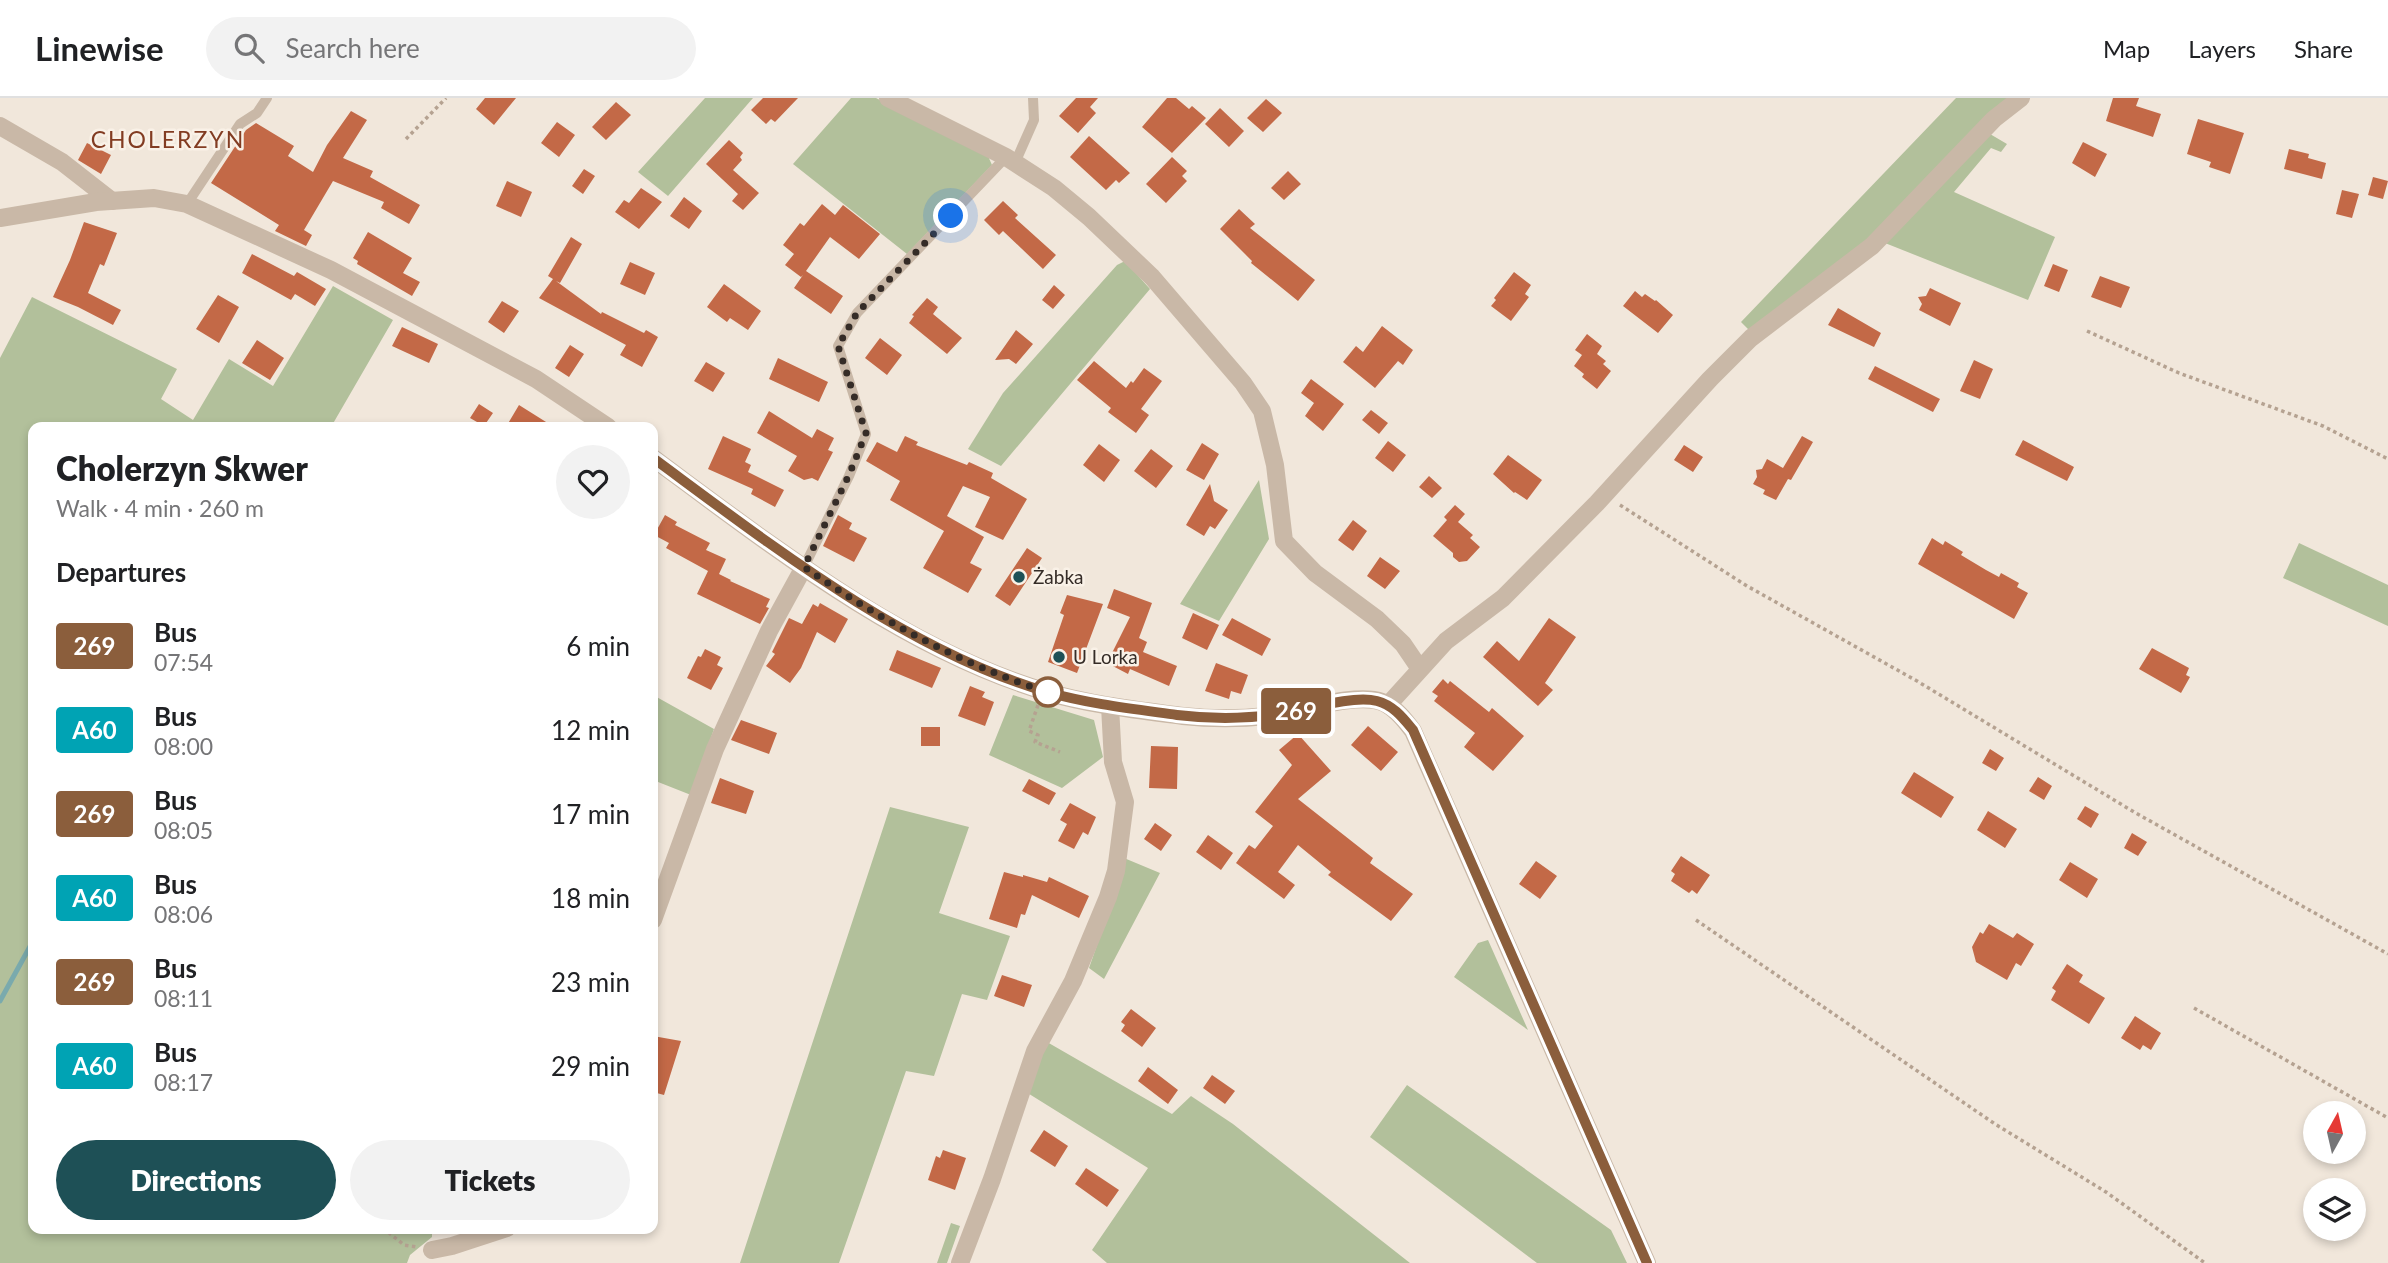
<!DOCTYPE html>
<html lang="en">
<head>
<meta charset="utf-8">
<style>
  :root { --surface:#fff; --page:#f2f2f2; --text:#202124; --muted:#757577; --line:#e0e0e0; --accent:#1e5056 }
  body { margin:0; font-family:Lato,sans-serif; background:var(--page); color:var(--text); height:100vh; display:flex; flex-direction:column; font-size:26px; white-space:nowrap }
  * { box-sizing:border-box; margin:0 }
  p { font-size:23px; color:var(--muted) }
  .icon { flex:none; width:38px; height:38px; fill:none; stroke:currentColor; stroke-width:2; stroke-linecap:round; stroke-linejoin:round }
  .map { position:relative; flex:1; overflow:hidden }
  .panel { position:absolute; left:28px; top:324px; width:630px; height:812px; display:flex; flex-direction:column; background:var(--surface); border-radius:14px; box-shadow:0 4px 10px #0003 }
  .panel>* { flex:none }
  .badge { padding:0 14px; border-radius:5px; font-size:24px; line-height:46px }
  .needle { width:46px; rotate:8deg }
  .buttons { position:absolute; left:2303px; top:1003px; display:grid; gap:14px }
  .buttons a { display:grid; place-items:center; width:63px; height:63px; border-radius:50%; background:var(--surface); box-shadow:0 4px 10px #0003; font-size:35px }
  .you { position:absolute; width:35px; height:35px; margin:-18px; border:5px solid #fff; border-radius:50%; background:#1a73e8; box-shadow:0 0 0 10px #1a73e833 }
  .map>.badge { position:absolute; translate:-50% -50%; box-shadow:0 0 0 4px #fff }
  h2 { padding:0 28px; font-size:26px; line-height:63px }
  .round { display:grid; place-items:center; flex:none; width:74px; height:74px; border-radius:37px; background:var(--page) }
  .summary { display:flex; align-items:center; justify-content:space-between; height:119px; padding:0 28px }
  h1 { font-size:33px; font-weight:800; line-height:52px }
  .action { display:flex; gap:14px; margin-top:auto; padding:14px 28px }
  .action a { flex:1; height:80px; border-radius:42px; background:var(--accent); color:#fff; font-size:28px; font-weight:800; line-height:80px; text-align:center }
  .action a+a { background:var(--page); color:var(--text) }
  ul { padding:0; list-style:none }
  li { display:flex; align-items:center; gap:21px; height:84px; padding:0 28px }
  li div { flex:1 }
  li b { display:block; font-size:26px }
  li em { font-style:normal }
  li .badge { min-width:77px; font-weight:700; text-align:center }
  header { display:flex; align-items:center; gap:42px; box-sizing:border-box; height:98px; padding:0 35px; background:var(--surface); border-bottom:2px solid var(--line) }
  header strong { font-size:33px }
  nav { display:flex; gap:38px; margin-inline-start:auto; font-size:24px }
  .search { width:490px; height:63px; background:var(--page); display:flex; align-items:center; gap:18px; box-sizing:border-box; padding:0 24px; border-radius:38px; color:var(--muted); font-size:26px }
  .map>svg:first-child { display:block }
  .green { fill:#b2c09b }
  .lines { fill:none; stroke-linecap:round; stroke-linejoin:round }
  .stream { stroke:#7aaaad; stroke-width:5 }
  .building { fill:#c36947 }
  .path { stroke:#b5a291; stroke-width:3.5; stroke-dasharray:3.5 3.5; stroke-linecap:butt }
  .service { stroke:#c9b8a7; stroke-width:10 }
  .minor { stroke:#c9b8a7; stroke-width:18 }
  .tertiary { stroke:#c9b8a7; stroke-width:18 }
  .line-casing { stroke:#fff; stroke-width:16 }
  .line { stroke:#8b5e3c; stroke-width:10 }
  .walk { stroke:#352c27; stroke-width:7; stroke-dasharray:0 12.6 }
  .poi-dot { fill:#1e5056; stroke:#f9f1e7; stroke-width:2.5 }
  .stop-dot { fill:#fff; stroke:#8b5e3c; stroke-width:3.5 }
  .labels { text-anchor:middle; stroke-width:5; stroke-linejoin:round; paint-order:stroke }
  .poi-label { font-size:19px; fill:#352c27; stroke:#f9f1e7; text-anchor:start }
  .quarter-label { font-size:23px; letter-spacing:2px; fill:#823c22; stroke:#f9f1e7 }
</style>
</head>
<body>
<header>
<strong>Linewise</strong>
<div class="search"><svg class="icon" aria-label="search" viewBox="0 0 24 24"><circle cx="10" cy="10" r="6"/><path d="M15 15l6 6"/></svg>Search here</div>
<nav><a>Map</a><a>Layers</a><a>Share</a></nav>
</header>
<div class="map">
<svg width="2388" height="1165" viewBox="0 0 2388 1165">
  <rect width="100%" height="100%" fill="#f1e7db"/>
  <!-- green -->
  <path class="green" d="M705,0H753L668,98L638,74Z
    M851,0H876L988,58L992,67L907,156L793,66Z
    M1956,0H2013L1860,148L1752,235L1741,224Z
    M1990,36L2007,46L2001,54L1991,50L1954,94L2055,139L2028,202L1885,145Z
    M1125,163L1150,191L1001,368L968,351L1003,295L1117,167Z
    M333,188L393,222L331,329H33V1130H432V1139L410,1157L407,1165H0V260L32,199L177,271L161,301L193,322L229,261L273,288Z
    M1259,382L1269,441L1219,523L1180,506Z
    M2299,445L2388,487V528L2283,480Z
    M653,597L714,631L691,697L653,682Z
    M1013,597L1094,622L1103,659L1062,690L989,657Z
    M890,709L969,729L939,815L1010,838L987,902L962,896L934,978L906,973L839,1165H740Z
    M1124,760L1160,775L1104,881L1089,870L1117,790Z
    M1488,842L1528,932L1454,879L1478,845Z
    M1047,944L1172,1016L1191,998L1233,1026L1410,1165H1107L1092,1152L1148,1070L1026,994Z
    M1407,987L1611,1132L1627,1165H1537L1370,1039Z
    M951,1125L960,1128L947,1165H937Z"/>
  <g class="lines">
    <!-- stream -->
    <path class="stream" d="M0,903L33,843"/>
  </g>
  <!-- building -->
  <path class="building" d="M485,0H516L494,27L476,11Z
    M763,0H798L775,24L771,21L766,26L751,12Z
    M1076,0H1098L1090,9L1096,15L1078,35L1059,18Z
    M1167,0H1176L1189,11L1192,8L1206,20L1172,55L1142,29Z
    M2113,0H2139L2136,8L2161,16L2153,39L2106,23Z
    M1266,1L1282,15L1263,34L1247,20Z
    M616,4L631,17L606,42L592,29Z
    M1220,10L1244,33L1229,49L1205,26Z
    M351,13L367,22L343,60L373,73L370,79L420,107L409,126L381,110L384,104L333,83L304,132L312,137L306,148L275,133L279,127L211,85L246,32L256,25L294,48L288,58L313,74L327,47Z
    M2198,21L2244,35L2230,76L2209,69L2211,64L2187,56Z
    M557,24L575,37L559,59L541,45Z
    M1089,38L1130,75L1119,85L1116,82L1106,92L1070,59Z
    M729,42L743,55L740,59L742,62L733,72L759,95L743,112L732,103L738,96L706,66Z
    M2083,44L2107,56L2095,79L2072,65Z
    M87,45L111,57L101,76L78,62Z
    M2289,51L2309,56L2308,60L2326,65L2322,81L2284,71Z
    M1172,59L1187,73L1182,78L1187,83L1166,105L1146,86Z
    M584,71L595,78L583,96L572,88Z
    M1288,73L1301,86L1284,102L1271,90Z
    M2373,79L2388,83L2383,101L2368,97Z
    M507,83L532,94L521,119L496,108Z
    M641,90L662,104L639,131L615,114L624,102L629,105Z
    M2342,92L2359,96L2352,120L2336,116Z
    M684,99L702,113L689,131L670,118Z
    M1003,103L1018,117L1015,120L1056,157L1043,171L1003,133L999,137L984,122Z
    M822,106L835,117L843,107L880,136L859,161L830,139L806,173L843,198L831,216L794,190L803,177L801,179L785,167L794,156L783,147L800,125L804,128Z
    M1239,111L1255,126L1250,130L1315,182L1298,203L1251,165L1252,163L1220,131Z
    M84,124L117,135L104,168L100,166L88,195L121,212L113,227L78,209L53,199L70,162Z
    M368,134L412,160L403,175L420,184L412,198L357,166L358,163L353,160Z
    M571,139L582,146L560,185L556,183L601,216L602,214L644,235L646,232L658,239L642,269L620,257L626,247L539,200L553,181L548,178Z
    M252,156L294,178L297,174L326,191L315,208L295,196L291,202L242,175Z
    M630,164L655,175L645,197L620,186Z
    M2053,166L2068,172L2059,194L2044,188Z
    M1514,174L1531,187L1525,196L1529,199L1511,223L1491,208L1496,202L1494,200Z
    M2100,178L2130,189L2121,210L2091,199Z
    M724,186L761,213L748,232L730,220L727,224L707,209Z
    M1054,187L1065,197L1053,211L1042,202Z
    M1930,190L1961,205L1950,228L1919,212L1922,206L1918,199L1926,198Z
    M1635,193L1642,199L1645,196L1655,203L1656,202L1673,217L1658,235L1623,208Z
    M218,197L239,209L219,245L196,231Z
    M927,200L938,209L933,216L962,240L947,256L909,225L914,218L912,217Z
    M502,203L519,213L504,235L488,224Z
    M1838,210L1881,235L1874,249L1828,227Z
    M1382,228L1413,252L1403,267L1398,263L1375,290L1343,264L1356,248L1363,254Z
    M402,229L438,246L429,265L392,248Z
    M1016,232L1033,246L1016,266L1009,261L995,262Z
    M1587,236L1602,248L1597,256L1606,263L1603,266L1611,273L1597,291L1582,279L1584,276L1574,268L1582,257L1575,252Z
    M880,240L902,257L887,277L865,260Z
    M257,242L284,260L270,282L242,265Z
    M570,247L584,256L569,279L555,270Z
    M778,260L828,284L819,304L769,281Z
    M1974,262L1993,271L1980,301L1960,293Z
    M1094,263L1126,290L1131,283L1133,285L1144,270L1162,283L1141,311L1149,317L1136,335L1108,314L1111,310L1077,282Z
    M706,264L725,275L713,294L694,283Z
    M1875,268L1940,301L1933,314L1868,281Z
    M1311,281L1344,306L1323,333L1305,318L1314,305L1301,295Z
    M479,306L493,315L484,328L470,320Z
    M519,307L554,329H506Z
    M1371,312L1388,325L1379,336L1362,322Z
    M769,313L812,340L817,331L834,340L828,352L833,354L818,383L812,380L804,382L788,373L797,358L757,335Z
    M723,338L751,351L745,364L751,367L748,374L784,392L775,409L751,396L753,391L708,371Z
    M905,338L918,344L916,347L967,367L969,364L993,375L991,380L1027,401L1003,442L975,429L990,399L963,388L947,418L984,439L970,465L982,471L968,495L923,470L944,433L890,402L900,383L866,363L877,344L897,354Z
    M1802,338L1813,344L1791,382L1788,381L1776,402L1763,396L1765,392L1753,386L1757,379L1756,372L1762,371L1767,361L1783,370Z
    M2023,342L2074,369L2067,383L2015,357Z
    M1388,343L1406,357L1393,374L1375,360Z
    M1202,345L1219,356L1204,382L1186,372Z
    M1099,346L1120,362L1104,384L1083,367Z
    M1684,347L1703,359L1693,374L1674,362Z
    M1151,351L1173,368L1156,390L1134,373Z
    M1508,357L1542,382L1527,402L1515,394L1514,395L1493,376Z
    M1429,378L1442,390L1432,400L1419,389Z
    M1210,386L1214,403L1228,412L1215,431L1210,428L1204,438L1186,427Z
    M1455,407L1465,416L1458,424L1473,437L1470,440L1480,449L1467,463L1459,464L1453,459V455L1433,438L1447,422L1444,419Z
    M665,417L677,424L675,427L710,445L706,452L726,461L719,476L731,482L730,483L770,501L766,509L769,510L760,526L697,496L708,473L666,450L669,445L654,437Z
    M838,417L852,425L849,431L867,440L854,464L823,448Z
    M1353,422L1367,433L1353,453L1338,442Z
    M1932,440L1943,447L1945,443L1963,454L1961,457L1986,472L1999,479L2001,475L2019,485L2017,489L2028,495L2014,521L1918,466Z
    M1027,450L1042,460L1010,508L995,498Z
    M1380,459L1400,473L1385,491L1367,478Z
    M1114,491L1152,505L1139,540L1147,544L1143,554L1177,568L1169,588L1130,571L1128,576L1107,565L1130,519L1107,510Z
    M1067,497L1103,506L1077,575L1048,564L1064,517L1060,515Z
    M820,505L848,521L835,545L817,534L801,570L790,585L766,568L775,556L772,554L789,520L802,526L813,506L818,509Z
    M1193,515L1219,527L1207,552L1182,540Z
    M1232,520L1271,541L1262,558L1222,537Z
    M1549,520L1576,539L1545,585L1553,592L1538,608L1483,559L1497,543L1519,563Z
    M2152,550L2189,570L2186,577L2190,579L2181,595L2139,571Z
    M705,551L721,559L717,567L723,570L711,592L687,580L698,558L701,559Z
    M897,552L941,570L932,590L889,572Z
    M1216,565L1248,577L1241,596L1231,593L1229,601L1205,593Z
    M1443,581L1448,586L1450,583L1489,614L1492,610L1524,638L1493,673L1464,649L1475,635L1434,603L1438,598L1432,594Z
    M970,588L985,594L982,599L994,604L985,628L958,618Z
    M741,622L777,635L769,656L731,642Z
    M1368,628L1398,654L1381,673L1351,647Z
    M921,629H940V648H921Z
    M1298,636L1331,673L1298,701L1373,760L1370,765L1413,796L1391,823L1328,777L1331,774L1298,747L1278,774L1295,787L1284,801L1236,765L1249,747L1255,751L1273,728L1255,714L1292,667L1279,652Z
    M1151,648L1178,649L1177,691L1149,690Z
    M1990,651L2004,660L1996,673L1982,665Z
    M1914,674L1954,699L1941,720L1901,695Z
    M2038,679L2052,688L2044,702L2029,693Z
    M720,680L754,693L746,716L711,705Z
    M1029,681L1056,695L1049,707L1022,693Z
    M1070,705L1096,719L1088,737L1083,734L1074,751L1058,743L1067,726L1060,722Z
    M2085,708L2099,716L2091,730L2077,721Z
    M1988,713L2017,731L2005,750L1977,732Z
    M1155,725L1172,737L1161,753L1144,741Z
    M2132,735L2147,744L2138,758L2124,750Z
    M1208,737L1233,755L1221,772L1196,754Z
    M1681,758L1710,777L1697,796L1692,792L1689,795L1671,783L1675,776L1671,773Z
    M1536,763L1557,778L1540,801L1519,786Z
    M2070,764L2098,781L2087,800L2059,782Z
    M1004,774L1023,779V777L1047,784L1049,779L1089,798L1079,820L1032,797L1025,817L1021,816L1017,830L989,821Z
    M1989,826L2013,840L2017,835L2034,846L2021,868L2016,865L2007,882L1976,864L1972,849L1980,834L1983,836Z
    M2067,866L2083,877L2079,884L2105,900L2089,926L2051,902L2056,893L2052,890Z
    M1002,877L1032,887L1024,909L994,898Z
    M1131,911L1156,930L1142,949L1121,933L1125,927L1121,924Z
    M2135,918L2161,935L2151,952L2143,947L2140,952L2121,940Z
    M653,938L681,943L664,997L653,994Z
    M1148,969L1178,992L1168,1006L1138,983Z
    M1212,977L1235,993L1225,1006L1203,990Z
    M1044,1032L1068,1048L1055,1069L1030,1053Z
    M943,1052L966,1060L955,1092L928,1082L936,1058L940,1060Z
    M1086,1070L1119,1092L1107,1109L1075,1086Z"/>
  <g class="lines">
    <!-- path -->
    <path class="path" d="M406,41L446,0
      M2087,233L2179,275L2323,328L2388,361
      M1620,407L1747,488L1917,583L2134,714L2388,856
      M1038,607L1029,633L1038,637L1035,644L1060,654
      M1696,822L1995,1026L2106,1094L2205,1165
      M2194,910L2388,1020
      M383,1130L404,1147L417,1149"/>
    <!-- service -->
    <path class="service" d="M1015,65L1034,22L1033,0
      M187,106L240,26L257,15L267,0
      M804,469L849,378L866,336L838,248L857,215L1006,59"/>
    <!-- minor -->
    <path class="minor" d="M888,0L1006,59L1054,90L1089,119L1152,179L1243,285L1262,313L1275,367L1284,443L1315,475L1377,521L1403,546L1420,571
      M0,28L62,64L112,103
      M1388,607L1446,543L1503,500L1597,405L1710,281L1751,240L1872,148L1994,21L2021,0
      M653,822L715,651L769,533L804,469
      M432,1152L452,1148L507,1130
      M960,1165L992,1081L1035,953L1073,883L1108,799L1116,773L1125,704L1113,664L1110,608"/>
    <!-- tertiary -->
    <path class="tertiary" d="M0,120L96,104L154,100L187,106L331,172L536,281L608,329
      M653,360C772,448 904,552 1047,594C1091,607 1137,612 1183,618C1210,621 1240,621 1267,618C1298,614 1355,594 1382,604C1395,609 1405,622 1413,633L1647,1165"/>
  </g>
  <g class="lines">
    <defs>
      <path id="line" d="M653,360C771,447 905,552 1047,594C1089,606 1134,611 1177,617C1210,621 1246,621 1278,616C1304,612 1352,597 1377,603C1393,607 1403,620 1413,632L1647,1165"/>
    </defs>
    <!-- line casing -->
    <use href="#line" class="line-casing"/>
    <!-- line -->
    <use href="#line" class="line"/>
    <!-- walk -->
    <path class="walk" d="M951,118L857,215L838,248L866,335L849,377L804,469C879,521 963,568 1051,595L1048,594"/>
  </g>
  <!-- markers -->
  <g class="poi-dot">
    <circle cx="1019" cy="479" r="7"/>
    <circle cx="1059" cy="559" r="7"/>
  </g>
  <circle class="stop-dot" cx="1048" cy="594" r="14"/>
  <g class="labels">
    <!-- poi labels -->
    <g class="poi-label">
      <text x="1033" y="486">Żabka</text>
      <text x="1073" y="566">U Lorka</text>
    </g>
    <!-- quarter labels -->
    <g class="quarter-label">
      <text x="168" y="50">CHOLERZYN</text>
    </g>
  </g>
</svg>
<div class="buttons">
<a><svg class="needle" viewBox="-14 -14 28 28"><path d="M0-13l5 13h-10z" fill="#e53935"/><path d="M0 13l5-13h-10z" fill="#757577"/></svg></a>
<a><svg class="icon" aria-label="layers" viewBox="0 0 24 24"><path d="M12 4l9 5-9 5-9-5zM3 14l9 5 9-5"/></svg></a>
</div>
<div class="you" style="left:951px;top:118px"></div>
<b class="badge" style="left:1296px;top:613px;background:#8b5e3c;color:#fff">269</b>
<section class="panel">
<div class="summary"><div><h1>Cholerzyn Skwer</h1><p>Walk · 4 min · 260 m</p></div><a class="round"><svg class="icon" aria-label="heart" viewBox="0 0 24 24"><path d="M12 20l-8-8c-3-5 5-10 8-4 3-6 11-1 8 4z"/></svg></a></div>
<h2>Departures</h2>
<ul>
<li><span class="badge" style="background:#8b5e3c;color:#fff">269</span><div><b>Bus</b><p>07:54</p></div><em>6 min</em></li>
<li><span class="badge" style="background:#00a3b4;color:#fff">A60</span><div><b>Bus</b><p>08:00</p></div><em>12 min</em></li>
<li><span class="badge" style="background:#8b5e3c;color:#fff">269</span><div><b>Bus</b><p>08:05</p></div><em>17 min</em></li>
<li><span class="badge" style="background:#00a3b4;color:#fff">A60</span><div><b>Bus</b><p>08:06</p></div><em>18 min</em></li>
<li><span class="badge" style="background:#8b5e3c;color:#fff">269</span><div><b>Bus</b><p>08:11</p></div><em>23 min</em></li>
<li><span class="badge" style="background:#00a3b4;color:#fff">A60</span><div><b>Bus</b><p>08:17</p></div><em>29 min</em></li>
</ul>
<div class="action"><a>Directions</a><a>Tickets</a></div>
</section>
</div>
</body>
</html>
